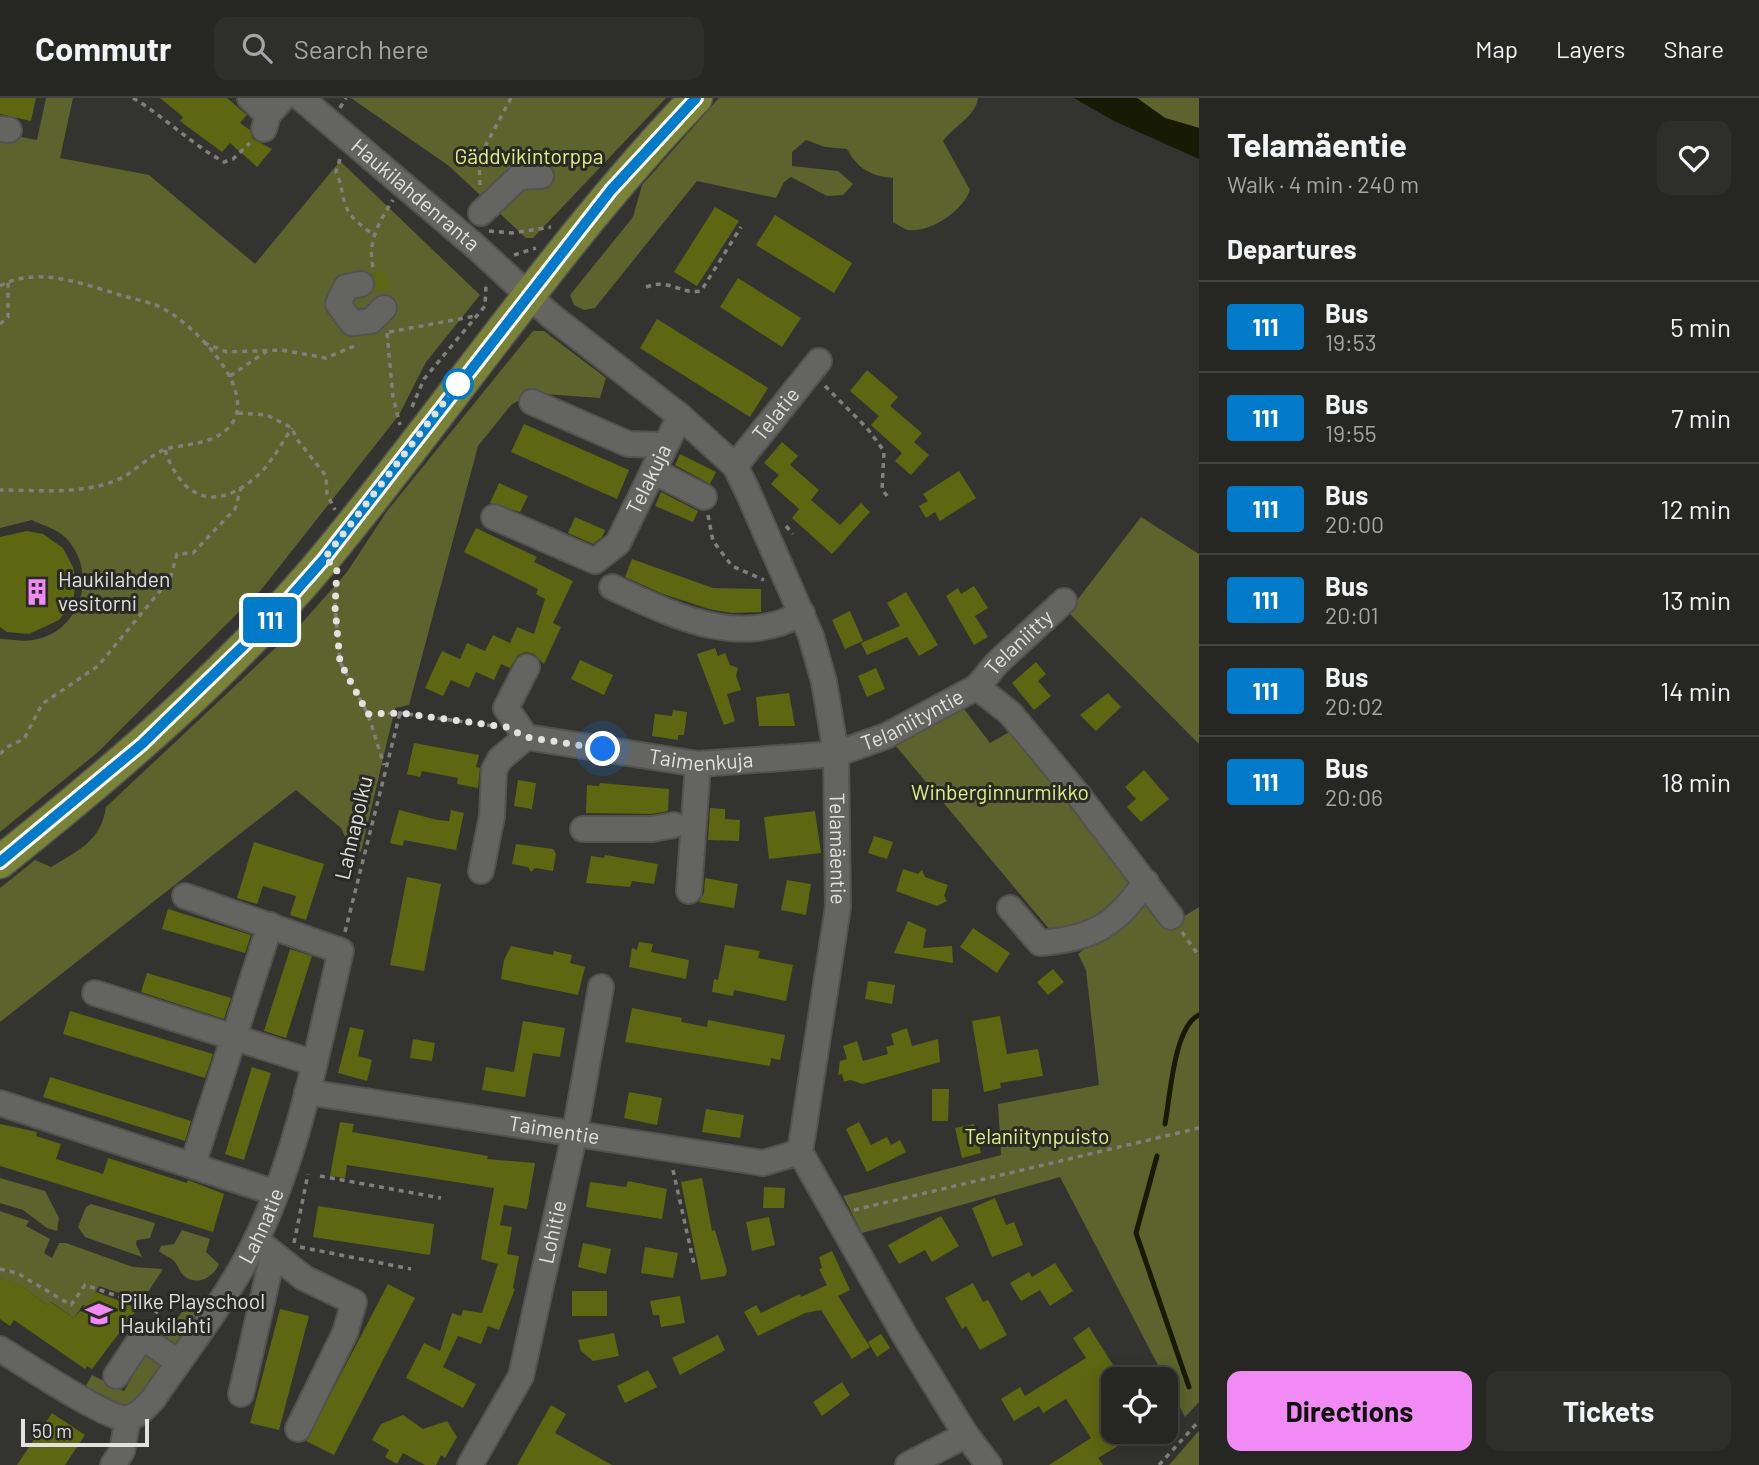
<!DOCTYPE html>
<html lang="en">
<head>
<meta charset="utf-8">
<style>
  :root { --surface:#262723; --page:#2e2f2b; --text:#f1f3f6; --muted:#a4a5a6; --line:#424441; --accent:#f18af4 }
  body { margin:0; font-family:Barlow,sans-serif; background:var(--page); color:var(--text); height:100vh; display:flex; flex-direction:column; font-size:26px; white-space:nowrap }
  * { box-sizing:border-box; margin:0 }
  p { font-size:23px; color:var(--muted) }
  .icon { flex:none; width:38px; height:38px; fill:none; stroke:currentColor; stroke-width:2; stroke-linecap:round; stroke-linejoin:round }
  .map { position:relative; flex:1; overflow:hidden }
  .drawer { display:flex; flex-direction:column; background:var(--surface); width:560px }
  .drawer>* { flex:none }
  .badge { padding:0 14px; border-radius:5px; font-size:24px; line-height:46px }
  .tools { position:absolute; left:1101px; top:1269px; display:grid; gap:14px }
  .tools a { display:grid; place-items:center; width:77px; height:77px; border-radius:14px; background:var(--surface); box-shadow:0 4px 18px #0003,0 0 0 2px var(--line); font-size:35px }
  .scale { position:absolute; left:21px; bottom:18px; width:128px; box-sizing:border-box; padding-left:7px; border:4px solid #e1e2df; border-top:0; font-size:19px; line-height:24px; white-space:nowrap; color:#e1e2df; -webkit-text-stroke:5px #292a25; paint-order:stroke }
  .you { position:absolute; width:35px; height:35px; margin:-18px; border:5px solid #fff; border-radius:50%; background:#1a73e8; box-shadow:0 0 0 10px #1a73e833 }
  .map>.badge { position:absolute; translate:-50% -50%; box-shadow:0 0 0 4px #fff }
  h2 { padding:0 28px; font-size:26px; line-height:63px }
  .round { display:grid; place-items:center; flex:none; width:74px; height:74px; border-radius:14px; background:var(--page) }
  .overview { display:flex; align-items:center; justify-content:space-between; height:119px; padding:0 28px }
  h1 { font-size:33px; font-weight:700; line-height:52px }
  .action { display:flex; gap:14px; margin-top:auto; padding:14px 28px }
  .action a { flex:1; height:80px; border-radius:14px; background:var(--accent); color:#111; font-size:28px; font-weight:700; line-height:80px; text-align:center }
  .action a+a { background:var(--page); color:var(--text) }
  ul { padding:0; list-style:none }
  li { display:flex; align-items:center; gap:21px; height:91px; padding:0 28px; border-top:2px solid var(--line) }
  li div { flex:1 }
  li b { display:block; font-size:26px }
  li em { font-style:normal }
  li .badge { min-width:77px; font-weight:700; text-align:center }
  header { display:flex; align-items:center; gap:42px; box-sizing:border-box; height:98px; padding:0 35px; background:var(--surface); border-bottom:2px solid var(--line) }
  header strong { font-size:33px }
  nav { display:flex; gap:38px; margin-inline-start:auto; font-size:24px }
  .search { width:490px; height:63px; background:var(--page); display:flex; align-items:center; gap:18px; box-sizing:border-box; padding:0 24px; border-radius:14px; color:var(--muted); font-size:26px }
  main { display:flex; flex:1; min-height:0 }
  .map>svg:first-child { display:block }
  .green { fill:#5c632c }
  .water { fill:#181b03 }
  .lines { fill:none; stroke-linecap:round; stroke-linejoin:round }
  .stream { stroke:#181b03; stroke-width:5 }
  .building { fill:#5d6611 }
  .minor-casing { stroke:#52534f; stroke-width:28 }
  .major-casing { stroke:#52534f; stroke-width:35 }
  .path { stroke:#7f807c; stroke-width:3.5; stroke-dasharray:5 5; stroke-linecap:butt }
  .minor { stroke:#646560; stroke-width:24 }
  .major { stroke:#7a8238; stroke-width:32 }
  .line-casing { stroke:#fff; stroke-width:16 }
  .line { stroke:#007ac9; stroke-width:10 }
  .walk { stroke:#e1e2df; stroke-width:7; stroke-dasharray:0 12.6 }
  .stop-dot { fill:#fff; stroke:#007ac9; stroke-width:3.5 }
  .labels { text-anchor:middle; stroke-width:6; stroke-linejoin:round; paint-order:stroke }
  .park-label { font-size:21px; fill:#dff084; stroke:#292a25 }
  .street-label { font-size:21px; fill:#e1e2df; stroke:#292a25 }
  .poi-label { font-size:21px; fill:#e1e2df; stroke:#292a25; text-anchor:start }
</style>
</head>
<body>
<header>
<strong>Commutr</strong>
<div class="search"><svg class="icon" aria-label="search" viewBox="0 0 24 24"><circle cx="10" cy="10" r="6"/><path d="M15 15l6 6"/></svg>Search here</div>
<nav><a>Map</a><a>Layers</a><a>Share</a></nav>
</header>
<main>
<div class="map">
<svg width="1199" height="1367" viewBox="0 0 1199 1367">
  <rect width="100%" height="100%" fill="#33342f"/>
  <!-- green -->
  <path class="green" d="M46,0H73L60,60L149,77L255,166L340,63L480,197L426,264L399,317L261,492L98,654L0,734V541C10,541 23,544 33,542C81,534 99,475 66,440C59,432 42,427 32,422L0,430V35L37,42Z
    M351,0H666L533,140H526L449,68Z
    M719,0H978C976,18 954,28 943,43L970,92C963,113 930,135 908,132C904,131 897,126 893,124V80C871,78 858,71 847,51L825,49L806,42L792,54V68L838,73L853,86L843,97L827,98L791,79L784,84L776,100L697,83L595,210L584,212L574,207L570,197L633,119L642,87Z
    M1137,0H1199V30L1165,20Z
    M533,233H544L606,280L600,300L531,295L511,307L478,348L409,607L395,610L361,754L351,751L341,730L296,692L0,924V790L35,762L51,769C79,752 101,743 106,709L301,526L347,474L387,413Z
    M1141,419L1199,456V646L1068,514Z
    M961,607L990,645L1013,632L1129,784L1107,818L1055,838L895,647Z
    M1145,807L1170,827L1199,809V1304L1185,1319L1060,1079L862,1135L843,1098L1001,1057L998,1006L1099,987L1086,872L1078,856Z
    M0,1080L45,1093L59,1120L57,1133L47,1130L23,1112L0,1105Z
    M91,1106L155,1125L150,1140L137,1142L136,1146L142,1159L85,1139L78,1129L86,1109Z
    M0,1113L29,1123L26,1128L50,1141L44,1155L52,1160L59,1145H66L133,1169L163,1171L142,1203L99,1188L87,1209L83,1207L74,1220L51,1204L48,1207L22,1189L0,1180Z
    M182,1132L210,1141L206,1154L219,1166C213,1180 196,1189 183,1177C179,1173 178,1167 174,1163C170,1159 163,1157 159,1153L161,1148L174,1146Z
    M187,1206L199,1216L176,1251L163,1242Z
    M146,1255L166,1266C136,1311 133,1318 84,1291L92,1277L124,1293Z
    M1199,1333V1367H1169L1197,1335Z"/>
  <!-- water -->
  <path class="water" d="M1074,0H1137L1165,20L1199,30V61L1114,23Z"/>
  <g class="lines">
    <!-- stream -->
    <path class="stream" d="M1165,1026C1170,1000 1174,928 1199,917
      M1157,1058L1136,1135L1189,1289"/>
  </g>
  <!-- building -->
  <path class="building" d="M0,0H36L31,23L0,16Z
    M160,0H227L247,17L240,25L250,32L253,41L272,51L257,69L230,45L222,54L180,23L183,19Z
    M715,109L739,123L697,188L674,174Z
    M775,117L852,165L834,195L756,147Z
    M386,173L389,190L374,193L376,184L371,175Z
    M738,180L801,220L782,249L720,209Z
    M657,221L768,290L750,319L640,250Z
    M867,272L898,299L890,308L922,335L914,344L929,357L911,377L895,363L902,355L871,327L879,318L850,293Z
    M524,326L629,372L617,401L511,354Z
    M782,344L798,358L790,367L819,392L811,402L840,427L861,405L870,414L832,456L792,420L799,411L771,386L779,377L764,365Z
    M680,356L716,374L710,386L675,367Z
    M959,373L976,400L940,423L935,414L926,420L919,408L928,403L923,396Z
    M499,385L528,398L520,414L490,405Z
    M661,394L698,413L693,424L655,408Z
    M575,419L605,432L602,439L593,446L568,435Z
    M476,430L537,459L534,464L573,483L553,525L561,529L544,566L534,556L526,554L518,557L510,570L501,566L494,582L476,574L469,590L451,582L443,598L425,590L442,553L460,561L467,545L485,553L493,537L510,545L517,529L534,536L545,501L536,496L538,491L464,454Z
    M27,433L43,436L63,450L73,469L76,484L73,504L59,522L29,536L7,534L0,529V439Z
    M632,461L713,490L761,491V514L731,515L709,511L663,496L625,479Z
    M974,488L988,510L975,518L988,539L974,547L946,498L958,490L961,496Z
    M906,494L938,547L919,558L907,539L867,557L861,545L900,528L887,505Z
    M850,513L863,543L845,551L832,522Z
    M715,550L718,558L725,555L730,567L738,570L736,578L741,592L727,596L735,623L724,627L697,556Z
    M580,562L613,577L604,597L571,581Z
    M1036,564L1046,576L1038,583L1051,598L1034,612L1012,585Z
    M876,570L885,591L867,599L858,578Z
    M789,595L795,628H759L756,599Z
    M1108,595L1121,609L1096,633L1080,617Z
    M673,612L687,614L684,637H678V642L652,638L655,616L672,618Z
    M414,645L479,657L476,669L480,670L478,690L457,686L458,680L422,673L420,679L407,676Z
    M1144,672L1169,701L1141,724L1127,709L1136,701L1125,689Z
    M518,682L536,685L532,711L514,708Z
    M600,685L669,691L668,713L651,716L586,715L587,687L599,688Z
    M710,710L725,711V721L740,722L739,743L708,742Z
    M399,712L438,722L449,723L451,712L464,715L456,752L404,742L403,748L390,745Z
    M815,713L821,755L769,761L764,719Z
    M874,738L893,744L887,761L868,755Z
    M254,744L324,766L306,822L290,817L296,798L263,788L257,806L237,800Z
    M516,746L553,751L556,756L553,773L535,770L531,774L528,769L512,766Z
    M605,757L658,766L654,786L632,783L630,789L586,785L591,758L604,760Z
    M903,771L918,776L922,772L925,779L948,787L944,798L947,803L937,808L896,793Z
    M407,779L441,786L424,873L390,867Z
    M705,780L738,786L734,810L699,804L704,795Z
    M787,782L811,786L806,817L781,812Z
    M168,811L251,837L245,855L162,831Z
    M908,823L926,831L923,850L952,848L953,865L894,855Z
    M973,830L1010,855L997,875L960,849Z
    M639,844L653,846L651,854L689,862L686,881L629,869L632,850L637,852Z
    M725,847L760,853L758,860L793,867L786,903L734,892L733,898L712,894L714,881L718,882Z
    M511,848L553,857L554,853L572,857L570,865L585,869L578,897L501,881L504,862Z
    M290,851L312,858L286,940L264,933Z
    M1053,871L1064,884L1048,897L1037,884Z
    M147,875L231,900L224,921L141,894Z
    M868,883L895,887L892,906L865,901Z
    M632,910L682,920L681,924L707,929L708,922L785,937L780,962L771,960L770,968L625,944Z
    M70,913L213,956L205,980L63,936Z
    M1000,918L1007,956L1038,951L1043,978L1000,985L1001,990L984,994L972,923Z
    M523,923L565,930L560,959L533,955L525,999L482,992L486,969L514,974Z
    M350,929L364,932L358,958L372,962L367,983L338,975Z
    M907,930L912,948L938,941L940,964L863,986L850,982L844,984L842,976L838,977L840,963L847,961L843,948L857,943L863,963L888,956L886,949L894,947L891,936Z
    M413,941L435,945L432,963L410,960Z
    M252,969L271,975L244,1062L225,1056Z
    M50,979L191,1023L185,1043L43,999Z
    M932,991H949L948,1023H932Z
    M629,994L662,1000L657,1027L624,1020Z
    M706,1011L744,1017L740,1040L702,1034Z
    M340,1024L354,1026L352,1034L488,1058L487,1061L535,1065L527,1111L504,1107L500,1127L512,1129L507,1156L519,1158L513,1190L515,1191L499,1232L488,1228L481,1246L458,1238L443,1269L476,1286L463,1310L406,1280L424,1245L440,1253L452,1215L461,1218L463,1212L482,1215L498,1166L481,1161L494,1090L347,1067L345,1080L330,1078Z
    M859,1024L871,1047L887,1039L891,1047L900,1042L906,1054L867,1074L846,1031Z
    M0,1026L37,1034L36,1038L61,1046L56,1061L103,1076L108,1060L187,1085L188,1082L224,1096L213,1134L0,1068Z
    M974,1026L981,1055L962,1060L955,1030Z
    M702,1080L712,1133L715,1132L727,1173L725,1178L701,1182L681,1084Z
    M628,1083L667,1091L662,1121L586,1109L590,1084L626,1089Z
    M764,1089L785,1090L784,1110H763Z
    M995,1100L1006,1127L1014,1124L1023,1147L992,1159L972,1110Z
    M318,1108L434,1126L430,1157L313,1139Z
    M941,1118L959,1148L932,1164L925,1152L899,1166L888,1147Z
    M769,1119L775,1147L752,1153L746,1124Z
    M583,1145L611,1151L606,1176L578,1169Z
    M645,1149L678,1155L673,1180L641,1175Z
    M832,1153L850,1192L838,1198L870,1249L852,1261L821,1212L805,1215L758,1238L744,1214L756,1207L761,1215L800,1196L801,1199L827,1187L819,1171L822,1170L819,1159Z
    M1055,1165L1073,1193L1050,1208L1040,1192L1021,1203L1010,1185L1029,1174L1032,1179Z
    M0,1180L21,1188L48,1207L50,1204L74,1220L96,1194L138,1210L92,1271L87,1268L85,1271L14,1222L10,1228L0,1221Z
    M973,1185L983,1204L988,1202L1007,1237L980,1252L966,1228L962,1231L945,1200Z
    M388,1186L415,1200L334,1357L306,1343Z
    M572,1193H607V1218H572Z
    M680,1198L685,1225L661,1229L659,1217H653L650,1203Z
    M280,1211L309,1218L279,1332L250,1325Z
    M1089,1229L1122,1281H1113V1334H1141L1098,1360L1103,1367H1049L1091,1340L1066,1301L1043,1315L1039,1308L1014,1323L1001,1301L1020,1289L1025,1298L1086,1260L1073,1240Z
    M614,1235L619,1258L593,1263L581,1253L578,1242Z
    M881,1236L890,1250L877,1259L868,1244Z
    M718,1237L725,1252L680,1277L672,1260Z
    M648,1272L657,1289L625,1305L617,1288Z
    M842,1284L850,1297L822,1318L813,1304Z
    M551,1307L566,1316L555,1335L612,1367H517Z
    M52,1315L85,1337L65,1367H17Z
    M403,1317L423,1331L447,1323L457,1339L445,1360L441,1357L436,1367H425L403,1355L397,1366L385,1359L389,1352L372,1342L381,1326Z"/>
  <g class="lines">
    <defs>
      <g id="minor">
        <path d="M250,0L268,17"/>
        <path id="s1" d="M301,0L475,148L550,217L680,318L735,368L747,392L811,538L824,584L836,656L838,809L800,1054L905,1238L966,1337L989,1367"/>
        <path d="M0,31L9,32"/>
        <path d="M264,31L268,17L283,0"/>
        <path d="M481,115L519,79L541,78"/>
        <path d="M361,186L346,189L338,206L352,225L371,223L384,210"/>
        <path d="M532,304L628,346L665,347"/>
        <path id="s2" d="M735,368L819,263"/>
        <path d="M653,373L704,399"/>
        <path id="s3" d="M494,419L595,463L618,445L680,318"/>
        <path d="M612,489C671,516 739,552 802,515"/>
        <path id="s4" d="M977,589L997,565L1064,503"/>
        <path id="s5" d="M526,639L698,666L836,656L886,638L977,589L1010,615L1079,698L1171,819"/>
        <path d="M526,639L506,610L527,569"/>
        <path d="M583,731H652L674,727"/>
        <path d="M481,773L492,718L494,672L500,661L526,639"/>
        <path d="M689,793L698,666"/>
        <path d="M1010,810L1040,845C1095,840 1114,828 1146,784"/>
        <path d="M95,895L314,965"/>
        <path id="s6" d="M307,994L763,1065L800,1054"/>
        <path d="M0,1005L276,1095"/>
        <path d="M193,1066L270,827"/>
        <path d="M256,1142L304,1180L354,1204L345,1235L298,1331"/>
        <path id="s7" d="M0,1251C20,1263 111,1324 128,1320C139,1318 146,1308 153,1301C192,1244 237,1188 264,1125C302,1039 319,943 341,853L185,798"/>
        <path d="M116,1278L142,1239L178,1264"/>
        <path d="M241,1296L273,1156"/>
        <path d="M113,1367L122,1353L128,1320"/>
        <path id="s8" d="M470,1367L521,1278L575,1034L601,889"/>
        <path d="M908,1367L966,1337"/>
      </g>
      <path id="major" d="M0,764C115,672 229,575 324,461C450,309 559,143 696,0"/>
    </defs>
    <!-- minor casing -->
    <use href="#minor" class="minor-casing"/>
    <!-- major casing -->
    <use href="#major" class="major-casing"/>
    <!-- path -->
    <path class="path" d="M133,0C165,19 191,46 224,64L233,61L250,45
      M340,10L346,0
      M340,61L336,74C342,86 341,96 346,108C350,121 365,130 375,138
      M480,87L479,60L511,0
      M489,133L512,135L551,129
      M514,157L536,150
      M373,169C367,144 380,122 393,102
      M0,188C38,167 85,187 124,198C137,202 152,204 164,211C194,227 260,293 230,328C214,347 188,345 166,351C149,357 134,375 117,382C82,397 37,392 0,392
      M646,189C671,180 680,197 701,193L741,129
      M0,226L8,219V184
      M389,234L475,218
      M387,235L393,299L400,327
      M204,245L227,254L281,252L326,260L359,246
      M230,278L267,253
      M825,288L867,330L884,353L882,392L890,401
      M412,309L424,281L485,208L486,187
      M238,315L267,317L292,330L296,340L326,378L327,396L335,412
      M165,352C181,400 215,415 256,379C271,366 281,346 292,330
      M708,417L713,443L732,468L764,482
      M786,428L793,436
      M336,485L335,509L340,564L368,616L384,667
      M368,616L400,615L494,628
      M0,656L7,649L24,641L42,606L98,568L170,481L177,456L193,455L235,411L241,390
      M345,834L400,615
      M1182,834L1199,858
      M673,1072L694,1166
      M320,1078L441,1100
      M854,1112L1199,1030
      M294,1145L308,1076
      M300,1149L411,1171
      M0,1171L17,1175L71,1207L85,1187L147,1208L158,1215
      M1159,1367L1199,1323"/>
    <!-- minor -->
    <use href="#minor" class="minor"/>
    <!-- major -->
    <use href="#major" class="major"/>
  </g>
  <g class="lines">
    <defs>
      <path id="line" d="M0,764L142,646L271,521L324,461L611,92L696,0"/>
    </defs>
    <!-- line casing -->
    <use href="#line" class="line-casing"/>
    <!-- line -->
    <use href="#line" class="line"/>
    <!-- walk -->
    <path class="walk" d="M458,286L324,461L337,469L335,509L340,564L368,616L400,615L506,629L526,639L603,651"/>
  </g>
  <!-- icons -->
  <defs>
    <symbol id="building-bare" viewBox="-9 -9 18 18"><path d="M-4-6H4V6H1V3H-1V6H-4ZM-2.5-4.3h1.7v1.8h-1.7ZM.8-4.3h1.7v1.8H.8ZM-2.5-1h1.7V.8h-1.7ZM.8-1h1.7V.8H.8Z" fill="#f18af4" stroke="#292a25" stroke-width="2.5" paint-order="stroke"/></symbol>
    <symbol id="school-bare" viewBox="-9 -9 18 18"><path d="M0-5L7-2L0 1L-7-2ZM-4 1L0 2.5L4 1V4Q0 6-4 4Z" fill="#f18af4" stroke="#292a25" stroke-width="2.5" paint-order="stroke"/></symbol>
  </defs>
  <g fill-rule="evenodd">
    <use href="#building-bare" x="18" y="475" width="38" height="38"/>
    <use href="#school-bare" x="80" y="1197" width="38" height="38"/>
  </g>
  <!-- markers -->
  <circle class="stop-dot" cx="458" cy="286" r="14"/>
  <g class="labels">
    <!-- park labels -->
    <g class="park-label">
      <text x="529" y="66">Gäddvikintorppa</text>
      <text x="1000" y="702">Winberginnurmikko</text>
      <text x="1037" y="1046">Telaniitynpuisto</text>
    </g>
    <!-- street labels -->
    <g class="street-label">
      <text dy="7" stroke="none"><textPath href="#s1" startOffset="150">Haukilahdenranta</textPath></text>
      <text dy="7" stroke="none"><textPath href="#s2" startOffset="66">Telatie</textPath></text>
      <text dy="7" stroke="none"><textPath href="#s3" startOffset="210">Telakuja</textPath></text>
      <text dy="7" stroke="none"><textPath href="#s4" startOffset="61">Telaniitty</textPath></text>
      <text dy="7" stroke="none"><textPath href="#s5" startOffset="396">Telaniityntie</textPath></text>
      <text dy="7" stroke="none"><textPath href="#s5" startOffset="177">Taimenkuja</textPath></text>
      <text transform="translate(354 730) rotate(-77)" y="7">Lahnapolku</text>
      <text dy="7" stroke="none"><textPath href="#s1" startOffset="971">Telamäentie</textPath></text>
      <text dy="7" stroke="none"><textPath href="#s6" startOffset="250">Taimentie</textPath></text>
      <text dy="7" stroke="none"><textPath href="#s7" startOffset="383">Lahnatie</textPath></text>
      <text dy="7" stroke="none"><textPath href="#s8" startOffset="250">Lohitie</textPath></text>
    </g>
    <!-- poi labels -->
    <g class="poi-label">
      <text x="58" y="489">Haukilahden<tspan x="58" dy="24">vesitorni</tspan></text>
      <text x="120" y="1211">Pilke Playschool<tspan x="120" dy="24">Haukilahti</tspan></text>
    </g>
  </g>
</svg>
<div class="tools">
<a><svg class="icon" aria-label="locate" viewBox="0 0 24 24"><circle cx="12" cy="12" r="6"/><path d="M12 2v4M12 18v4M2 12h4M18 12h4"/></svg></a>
</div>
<div class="scale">50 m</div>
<div class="you" style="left:603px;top:651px"></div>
<b class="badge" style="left:270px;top:522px;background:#007ac9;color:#fff">111</b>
</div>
<section class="drawer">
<div class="overview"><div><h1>Telamäentie</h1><p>Walk · 4 min · 240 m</p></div><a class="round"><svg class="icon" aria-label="heart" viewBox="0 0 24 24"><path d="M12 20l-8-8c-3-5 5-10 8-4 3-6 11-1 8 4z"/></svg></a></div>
<h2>Departures</h2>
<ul>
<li><span class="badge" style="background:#007ac9;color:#fff">111</span><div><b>Bus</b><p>19:53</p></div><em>5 min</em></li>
<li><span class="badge" style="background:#007ac9;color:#fff">111</span><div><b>Bus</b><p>19:55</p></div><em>7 min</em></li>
<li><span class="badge" style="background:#007ac9;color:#fff">111</span><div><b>Bus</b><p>20:00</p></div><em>12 min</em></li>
<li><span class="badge" style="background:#007ac9;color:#fff">111</span><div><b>Bus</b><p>20:01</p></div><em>13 min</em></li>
<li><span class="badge" style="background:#007ac9;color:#fff">111</span><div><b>Bus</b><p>20:02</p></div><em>14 min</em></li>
<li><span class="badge" style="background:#007ac9;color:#fff">111</span><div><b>Bus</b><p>20:06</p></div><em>18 min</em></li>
</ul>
<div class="action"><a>Directions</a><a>Tickets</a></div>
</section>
</main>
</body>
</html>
